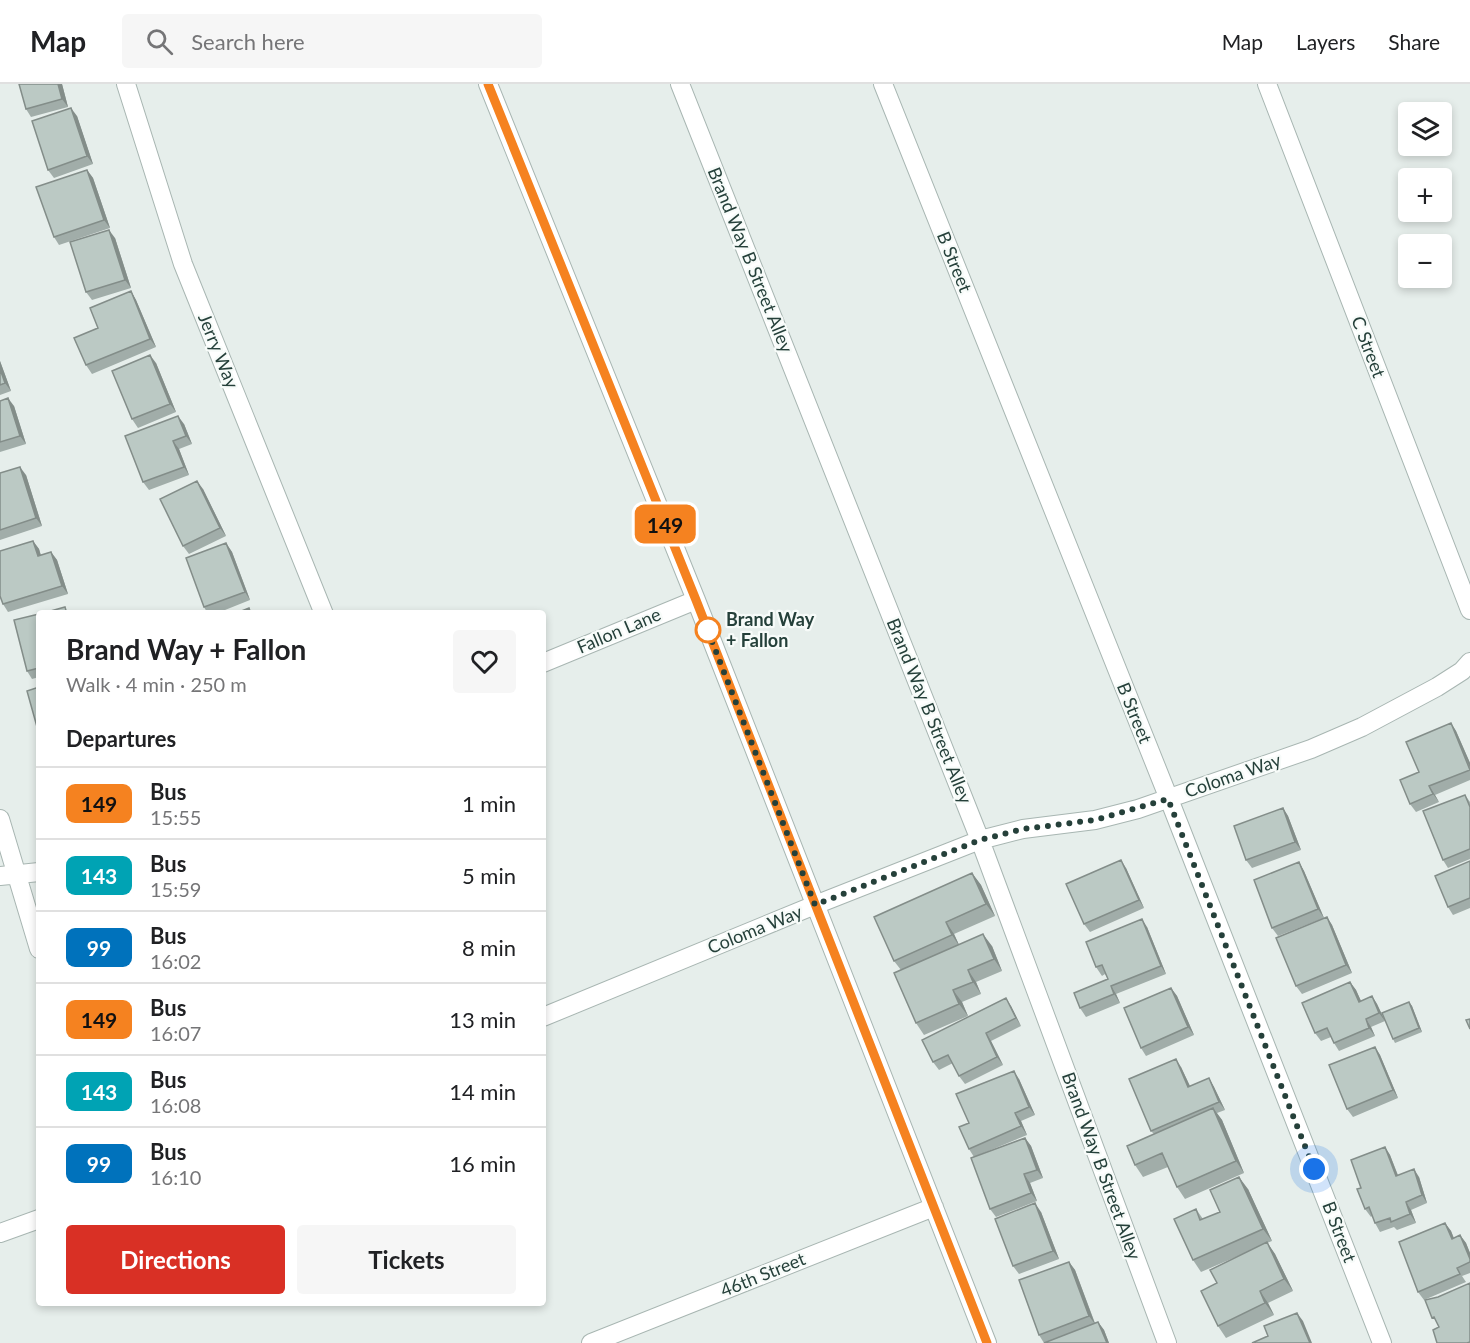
<!DOCTYPE html>
<html lang="en">
<head>
<meta charset="utf-8">
<style>
  :root { --surface:#fff; --page:#f6f6f6; --text:#202124; --muted:#757577; --line:#e0e0e0; --accent:#d93025 }
  body { margin:0; font-family:Lato,sans-serif; background:var(--page); color:var(--text); height:100vh; display:flex; flex-direction:column; font-size:22px; white-space:nowrap }
  * { box-sizing:border-box; margin:0 }
  p { font-size:20px; color:var(--muted) }
  .icon { flex:none; width:33px; height:33px; fill:none; stroke:currentColor; stroke-width:2; stroke-linecap:round; stroke-linejoin:round }
  .map { position:relative; flex:1; overflow:hidden }
  .sheet { position:absolute; left:36px; top:526px; width:510px; height:696px; display:flex; flex-direction:column; background:var(--surface); border-radius:6px; box-shadow:0 3px 9px #0003 }
  .sheet>* { flex:none }
  .badge { padding:0 12px; border-radius:9px; font-size:21px; line-height:39px }
  .tools { position:absolute; left:1398px; top:18px; display:grid; gap:12px }
  .tools a { display:grid; place-items:center; width:54px; height:54px; border-radius:6px; background:var(--surface); box-shadow:0 3px 9px #0003; font-size:30px }
  .you { position:absolute; width:30px; height:30px; margin:-15px; border:4px solid #fff; border-radius:50%; background:#1a73e8; box-shadow:0 0 0 9px #1a73e833 }
  .map>.badge { position:absolute; translate:-50% -50%; box-shadow:0 0 0 3px #fff }
  h2 { padding:0 30px; font-size:22px; line-height:54px }
  .round { display:grid; place-items:center; flex:none; width:63px; height:63px; border-radius:6px; background:var(--page) }
  .summary { display:flex; align-items:center; justify-content:space-between; height:102px; padding:0 30px }
  h1 { font-size:28px; font-weight:700; line-height:45px }
  .action { display:flex; gap:12px; margin-top:auto; padding:12px 30px }
  .action a { flex:1; height:69px; border-radius:6px; background:var(--accent); color:#fff; font-size:24px; font-weight:700; line-height:69px; text-align:center }
  .action a+a { background:var(--page); color:var(--text) }
  ul { padding:0; list-style:none }
  li { display:flex; align-items:center; gap:18px; height:72px; padding:0 30px; border-top:2px solid var(--line) }
  li div { flex:1 }
  li b { display:block; font-size:22px }
  li em { font-style:normal }
  li .badge { min-width:66px; font-weight:700; text-align:center }
  header { display:flex; align-items:center; gap:36px; box-sizing:border-box; height:84px; padding:0 30px; background:var(--surface); border-bottom:2px solid var(--line) }
  header strong { font-size:28px }
  nav { display:flex; gap:33px; margin-inline-start:auto; font-size:21px }
  .search { width:420px; height:54px; background:var(--page); display:flex; align-items:center; gap:15px; box-sizing:border-box; padding:0 21px; border-radius:6px; color:var(--muted); font-size:22px }
  .map>svg:first-child { display:block }
  .lines { fill:none; stroke-linecap:round; stroke-linejoin:round }
  .minor-casing { stroke:#a8b6b2; stroke-width:20 }
  .minor { stroke:#fff; stroke-width:18 }
  .wall { fill:#a1ada9 }
  .shaded-wall { fill:#838d89 }
  .building { fill:#bbc9c4; stroke:#838d89; stroke-width:1.5 }
  .line-casing { stroke:#fff; stroke-width:14 }
  .line { stroke:#f58220; stroke-width:9 }
  .walk { stroke:#25403a; stroke-width:6; stroke-dasharray:0 10.8 }
  .stop-dot { fill:#fff; stroke:#f58220; stroke-width:3 }
  .labels { text-anchor:middle; stroke-width:4.5; stroke-linejoin:round; paint-order:stroke }
  .street-label { font-size:18px; fill:#25403a; stroke:#f7fbf9 }
  .stop-label { font-size:18px; font-weight:bold; fill:#25403a; stroke:#f7fbf9; text-anchor:start }
</style>
</head>
<body>
<header>
<strong>Map</strong>
<div class="search"><svg class="icon" aria-label="search" viewBox="0 0 24 24"><circle cx="10" cy="10" r="6"/><path d="M15 15l6 6"/></svg>Search here</div>
<nav><a>Map</a><a>Layers</a><a>Share</a></nav>
</header>
<div class="map">
<svg width="1470" height="1259" viewBox="0 0 1470 1259">
  <rect width="100%" height="100%" fill="#e6eeeb"/>
  <g class="lines">
    <defs>
      <path id="minor" d="M126,0L183,180L324,530
        M488,0L696,516L987,1259
        M680,0L980,756L1167,1259
        M883,0L1169,715L1382,1259
        M1267,0L1470,526
        M543,579L696,516
        M0,735L39,865
        M0,792L39,788
        M543,933L815,821L980,756L1023,745L1095,736L1138,725L1311,665L1362,643L1437,603L1462,587L1470,578
        M0,1149L39,1135
        M591,1259L934,1123"/>
    </defs>
    <!-- minor casing -->
    <use href="#minor" class="minor-casing"/>
    <!-- minor -->
    <use href="#minor" class="minor"/>
  </g>
  <!-- wall -->
  <path class="wall" d="M19,0H62L68,23L31,33L26,25Z
    M77,32L93,80L54,94L48,86Z
    M87,86L93,94L110,144L59,161L54,153Z
    M115,154L131,204L92,216L86,208Z
    M131,207L136,216L156,263L92,290L86,281L98,244Z
    M0,277L11,307L0,311Z
    M156,279L176,328L138,344L132,335Z
    M0,317L14,322L26,360L0,368Z
    M184,340L192,360L179,365L189,391L149,406L143,398Z
    M0,389L26,391L42,442L0,456Z
    M203,405L226,452L189,470L183,462Z
    M33,457L39,465L41,471L51,468L57,476L68,510L8,528L3,520Z
    M226,459L232,468L250,516L215,530H208L204,523Z
    M39,530V593L32,595L27,587Z
    M1451,639L1456,647L1470,679V696L1435,711L1439,718L1416,728L1410,720L1419,688Z
    M1465,711L1470,718V775L1448,784L1443,776Z
    M1283,724L1288,732L1301,766L1252,784L1246,776Z
    M1470,777V824L1453,831L1448,823Z
    M1299,778L1304,787L1324,834L1278,852L1272,844Z
    M1126,784L1144,824L1090,848L1084,840Z
    M972,789L981,801L995,832L954,850L959,861L992,862L1002,887L976,898L981,910L962,918L968,932L924,951L916,939L901,886L894,877Z
    M1327,833L1332,841L1352,889L1302,910L1296,902Z
    M1147,843L1166,890L1116,910L1120,919L1086,933L1080,924L1108,895L1105,890L1102,892L1096,883Z
    M1350,898L1356,906L1361,917L1372,912L1377,920L1385,937L1371,943L1375,952L1339,967L1334,959L1331,953L1321,957L1315,949Z
    M1171,904L1177,912L1194,951L1146,972L1141,964Z
    M1409,918L1412,922L1422,948L1395,959L1393,955Z
    M1011,922L1021,942L991,957L1003,981L965,1000L959,992L953,979L939,986L933,978Z
    M1375,963L1380,971L1398,1014L1353,1033L1347,1025Z
    M1181,983L1190,1002L1209,994L1214,1003L1225,1026L1217,1029L1222,1036L1244,1089L1185,1115L1177,1103L1168,1083L1143,1093L1135,1081L1154,1050L1151,1047Z
    M1019,995L1035,1031L1021,1037L1027,1051L974,1073L969,1065V1039Z
    M1025,1054L1031,1062L1043,1094L1030,1099L1037,1117L996,1133L990,1125Z
    M1385,1063L1390,1071L1398,1091L1419,1093L1427,1119L1411,1126L1416,1139L1397,1146L1394,1143L1380,1148L1375,1139L1372,1132L1371,1133L1365,1125L1361,1104Z
    M1248,1105L1272,1157L1267,1159L1275,1170L1293,1207L1268,1219L1274,1231L1226,1254L1218,1242L1217,1199L1245,1169L1201,1188L1193,1176L1196,1125L1203,1135L1220,1128Z
    M1041,1128L1059,1175L1019,1190L1013,1182Z
    M1445,1139L1451,1147L1454,1154L1460,1151L1466,1159L1470,1169V1189L1462,1192L1466,1198L1424,1216L1418,1208Z
    M1069,1178L1075,1186L1095,1239L1098,1238L1104,1246L1109,1259H1044L1039,1251Z"/>
  <!-- shaded-wall -->
  <path class="shaded-wall" d="M58,0H62L68,23L62,15Z
    M71,24L77,32L93,80L87,72Z
    M87,86L93,94L110,144L104,136Z
    M109,146L115,154L131,204L125,196Z
    M131,207L136,216L156,263L150,255Z
    M150,271L156,279L176,328L170,320Z
    M0,277L11,307L5,299L0,285Z
    M8,314L14,322L26,360L20,352Z
    M178,332L184,340L192,360L186,352Z
    M173,357L179,365L189,391L184,383Z
    M20,383L26,391L42,442L36,434Z
    M197,397L203,405L226,452L220,444Z
    M33,457L39,465L43,480L38,472Z
    M226,459L232,468L250,516L245,508Z
    M51,468L57,476L68,510L62,502Z
    M1451,639L1456,647L1470,679V684Z
    M1429,702L1435,711L1439,718L1433,710Z
    M1283,724L1288,732L1301,766L1295,758Z
    M1121,776L1126,784L1144,824L1139,816Z
    M1299,778L1304,787L1324,834L1318,825Z
    M972,789L981,801L995,832L986,820Z
    M1327,833L1332,841L1352,889L1346,881Z
    M1142,835L1147,843L1166,890L1161,882Z
    M946,838L954,850L960,863L952,851Z
    M983,850L992,862L1002,887L994,875Z
    M968,886L976,898L981,910L973,898Z
    M1350,898L1356,906L1365,926L1359,918Z
    M1111,902L1116,910L1120,919L1114,910Z
    M1171,904L1177,912L1194,951L1188,943Z
    M953,906L962,918L968,932L959,920Z
    M1372,912L1377,920L1385,937L1379,929Z
    M1006,914L1011,922L1021,942L1016,934Z
    M1409,918L1412,922L1422,948L1419,944Z
    M1366,935L1371,943L1375,952L1369,944Z
    M986,949L991,957L1003,981L997,973Z
    M1375,963L1380,971L1398,1014L1393,1006Z
    M1176,975L1181,983L1194,1011L1188,1003Z
    M1014,987L1019,995L1035,1031L1029,1023Z
    M1209,994L1214,1003L1225,1026L1219,1018Z
    M1213,1024L1222,1036L1244,1089L1236,1077Z
    M1015,1029L1021,1037L1027,1051L1021,1042Z
    M1025,1054L1031,1062L1043,1094L1037,1086Z
    M1385,1063L1390,1071L1401,1100L1396,1092Z
    M1414,1085L1419,1093L1427,1119L1422,1111Z
    M1024,1090L1030,1099L1037,1117L1031,1109Z
    M1239,1093L1248,1105L1272,1157L1263,1145Z
    M1406,1118L1411,1126L1416,1139L1410,1130Z
    M1035,1119L1041,1128L1059,1175L1053,1167Z
    M1445,1139L1451,1147L1457,1163L1452,1155Z
    M1460,1151L1466,1159L1470,1169V1175Z
    M1267,1158L1275,1170L1293,1207L1284,1195Z
    M1069,1178L1075,1186L1095,1240L1089,1232Z
    M1260,1207L1268,1219L1274,1231L1265,1219Z
    M1297,1229L1303,1237L1312,1259H1310Z
    M1098,1238L1104,1246L1109,1259H1107Z"/>
  <!-- building -->
  <path class="building" d="M19,0H58L62,15L26,25Z
    M71,24L87,72L48,86L32,37Z
    M87,86L104,136L54,153L36,103Z
    M109,146L125,196L86,208L70,158Z
    M131,207L150,255L86,281L74,254L98,244L90,224Z
    M150,271L170,320L132,335L112,287Z
    M0,285L5,299L0,301Z
    M8,314L20,352L0,358V317Z
    M178,332L186,352L173,357L184,383L143,398L125,352Z
    M20,383L36,434L0,446V389Z
    M197,397L220,444L183,462L160,415Z
    M33,457L38,472L51,468L62,502L3,520L0,512V467Z
    M226,459L245,508L204,523L186,474Z
    M65,523L67,530H40Z
    M249,524L251,530H234Z
    M39,530V584L27,587L14,536Z
    M39,603V650L27,607Z
    M1451,639L1470,686L1429,702L1433,710L1410,720L1400,696L1419,688L1406,658Z
    M1465,711L1470,723V765L1443,776L1423,727Z
    M1283,724L1295,758L1246,776L1234,742Z
    M1121,776L1139,816L1084,840L1066,800Z
    M1470,777V814L1448,823L1435,792Z
    M1299,778L1318,825L1272,844L1254,796Z
    M972,789L986,820L946,838L952,851L894,877L874,833Z
    M1327,833L1346,881L1296,902L1276,854Z
    M1142,835L1161,882L1111,902L1114,910L1080,924L1074,909L1108,895L1102,881L1096,883L1086,858Z
    M983,850L994,875L968,886L973,898L953,906L959,920L916,939L894,889Z
    M1350,898L1359,918L1372,912L1379,929L1366,935L1369,944L1334,959L1327,944L1315,949L1302,919Z
    M1171,904L1188,943L1141,964L1124,924Z
    M1006,914L1016,934L986,949L997,973L959,992L948,971L933,978L922,956Z
    M1409,918L1419,944L1393,955L1382,929Z
    M1470,935V945L1466,936Z
    M1375,963L1393,1006L1347,1025L1329,981Z
    M1176,975L1188,1003L1209,994L1219,1018L1151,1047L1129,995Z
    M1014,987L1029,1023L1015,1029L1021,1042L969,1065L959,1043L969,1039L956,1010Z
    M1213,1024L1236,1077L1177,1103L1162,1069L1135,1081L1127,1062Z
    M1025,1054L1037,1086L1024,1090L1031,1109L990,1125L971,1074Z
    M1385,1063L1396,1092L1414,1085L1422,1111L1406,1118L1410,1130L1391,1138L1390,1134L1375,1139L1369,1123L1365,1125L1357,1105L1361,1104L1351,1076Z
    M1239,1093L1263,1145L1193,1176L1174,1135L1196,1125L1200,1136L1220,1128L1210,1106Z
    M1035,1119L1053,1167L1013,1182L995,1135Z
    M1445,1139L1452,1155L1460,1151L1470,1175V1178L1457,1184L1460,1190L1418,1208L1399,1158Z
    M1267,1158L1284,1195L1260,1207L1265,1219L1218,1242L1201,1207L1217,1199L1210,1186Z
    M1069,1178L1089,1232L1039,1251L1019,1196Z
    M1470,1199V1258L1467,1259H1437L1433,1246L1439,1243L1434,1233L1432,1234L1425,1216L1438,1213Z
    M1297,1229L1310,1259H1252L1268,1252L1264,1242Z
    M1098,1238L1107,1259H1044Z"/>
  <g class="lines">
    <defs>
      <path id="line" d="M488,0L696,516L987,1259"/>
    </defs>
    <!-- line casing -->
    <use href="#line" class="line-casing"/>
    <!-- line -->
    <use href="#line" class="line"/>
    <!-- walk -->
    <path class="walk" d="M708,546L704,537L815,821L980,756L1023,745L1095,736L1168,715L1314,1085"/>
  </g>
  <!-- markers -->
  <circle class="stop-dot" cx="708" cy="546" r="12"/>
  <g class="labels">
    <!-- street labels -->
    <g class="street-label">
      <text transform="translate(750 176) rotate(68)" y="6">Brand Way B Street Alley</text>
      <text transform="translate(954 178) rotate(68)" y="6">B Street</text>
      <text transform="translate(1368 263) rotate(69)" y="6">C Street</text>
      <text transform="translate(218 267) rotate(68)" y="6">Jerry Way</text>
      <text transform="translate(619 547) rotate(-23)" y="6">Fallon Lane</text>
      <text transform="translate(929 627) rotate(68)" y="6">Brand Way B Street Alley</text>
      <text transform="translate(1134 629) rotate(68)" y="6">B Street</text>
      <text transform="translate(1233 692) rotate(-19)" y="6">Coloma Way</text>
      <text transform="translate(755 846) rotate(-22)" y="6">Coloma Way</text>
      <text transform="translate(1101 1082) rotate(70)" y="6">Brand Way B Street Alley</text>
      <text transform="translate(1339 1148) rotate(69)" y="6">B Street</text>
      <text transform="translate(763 1191) rotate(-22)" y="6">46th Street</text>
    </g>
    <!-- stop labels -->
    <g class="stop-label">
      <text x="726" y="542">Brand Way<tspan x="726" dy="21">+ Fallon</tspan></text>
    </g>
  </g>
</svg>
<div class="tools">
<a><svg class="icon" aria-label="layers" viewBox="0 0 24 24"><path d="M12 4l9 5-9 5-9-5zM3 14l9 5 9-5"/></svg></a>
<a>+</a>
<a>−</a>
</div>
<div class="you" style="left:1314px;top:1085px"></div>
<b class="badge" style="left:665px;top:440px;background:#f58220;color:#111">149</b>
<section class="sheet">
<div class="summary"><div><h1>Brand Way + Fallon</h1><p>Walk · 4 min · 250 m</p></div><a class="round"><svg class="icon" aria-label="heart" viewBox="0 0 24 24"><path d="M12 20l-8-8c-3-5 5-10 8-4 3-6 11-1 8 4z"/></svg></a></div>
<h2>Departures</h2>
<ul>
<li><span class="badge" style="background:#f58220;color:#111">149</span><div><b>Bus</b><p>15:55</p></div><em>1 min</em></li>
<li><span class="badge" style="background:#00a3b4;color:#fff">143</span><div><b>Bus</b><p>15:59</p></div><em>5 min</em></li>
<li><span class="badge" style="background:#0072bc;color:#fff">99</span><div><b>Bus</b><p>16:02</p></div><em>8 min</em></li>
<li><span class="badge" style="background:#f58220;color:#111">149</span><div><b>Bus</b><p>16:07</p></div><em>13 min</em></li>
<li><span class="badge" style="background:#00a3b4;color:#fff">143</span><div><b>Bus</b><p>16:08</p></div><em>14 min</em></li>
<li><span class="badge" style="background:#0072bc;color:#fff">99</span><div><b>Bus</b><p>16:10</p></div><em>16 min</em></li>
</ul>
<div class="action"><a>Directions</a><a>Tickets</a></div>
</section>
</div>
</body>
</html>
